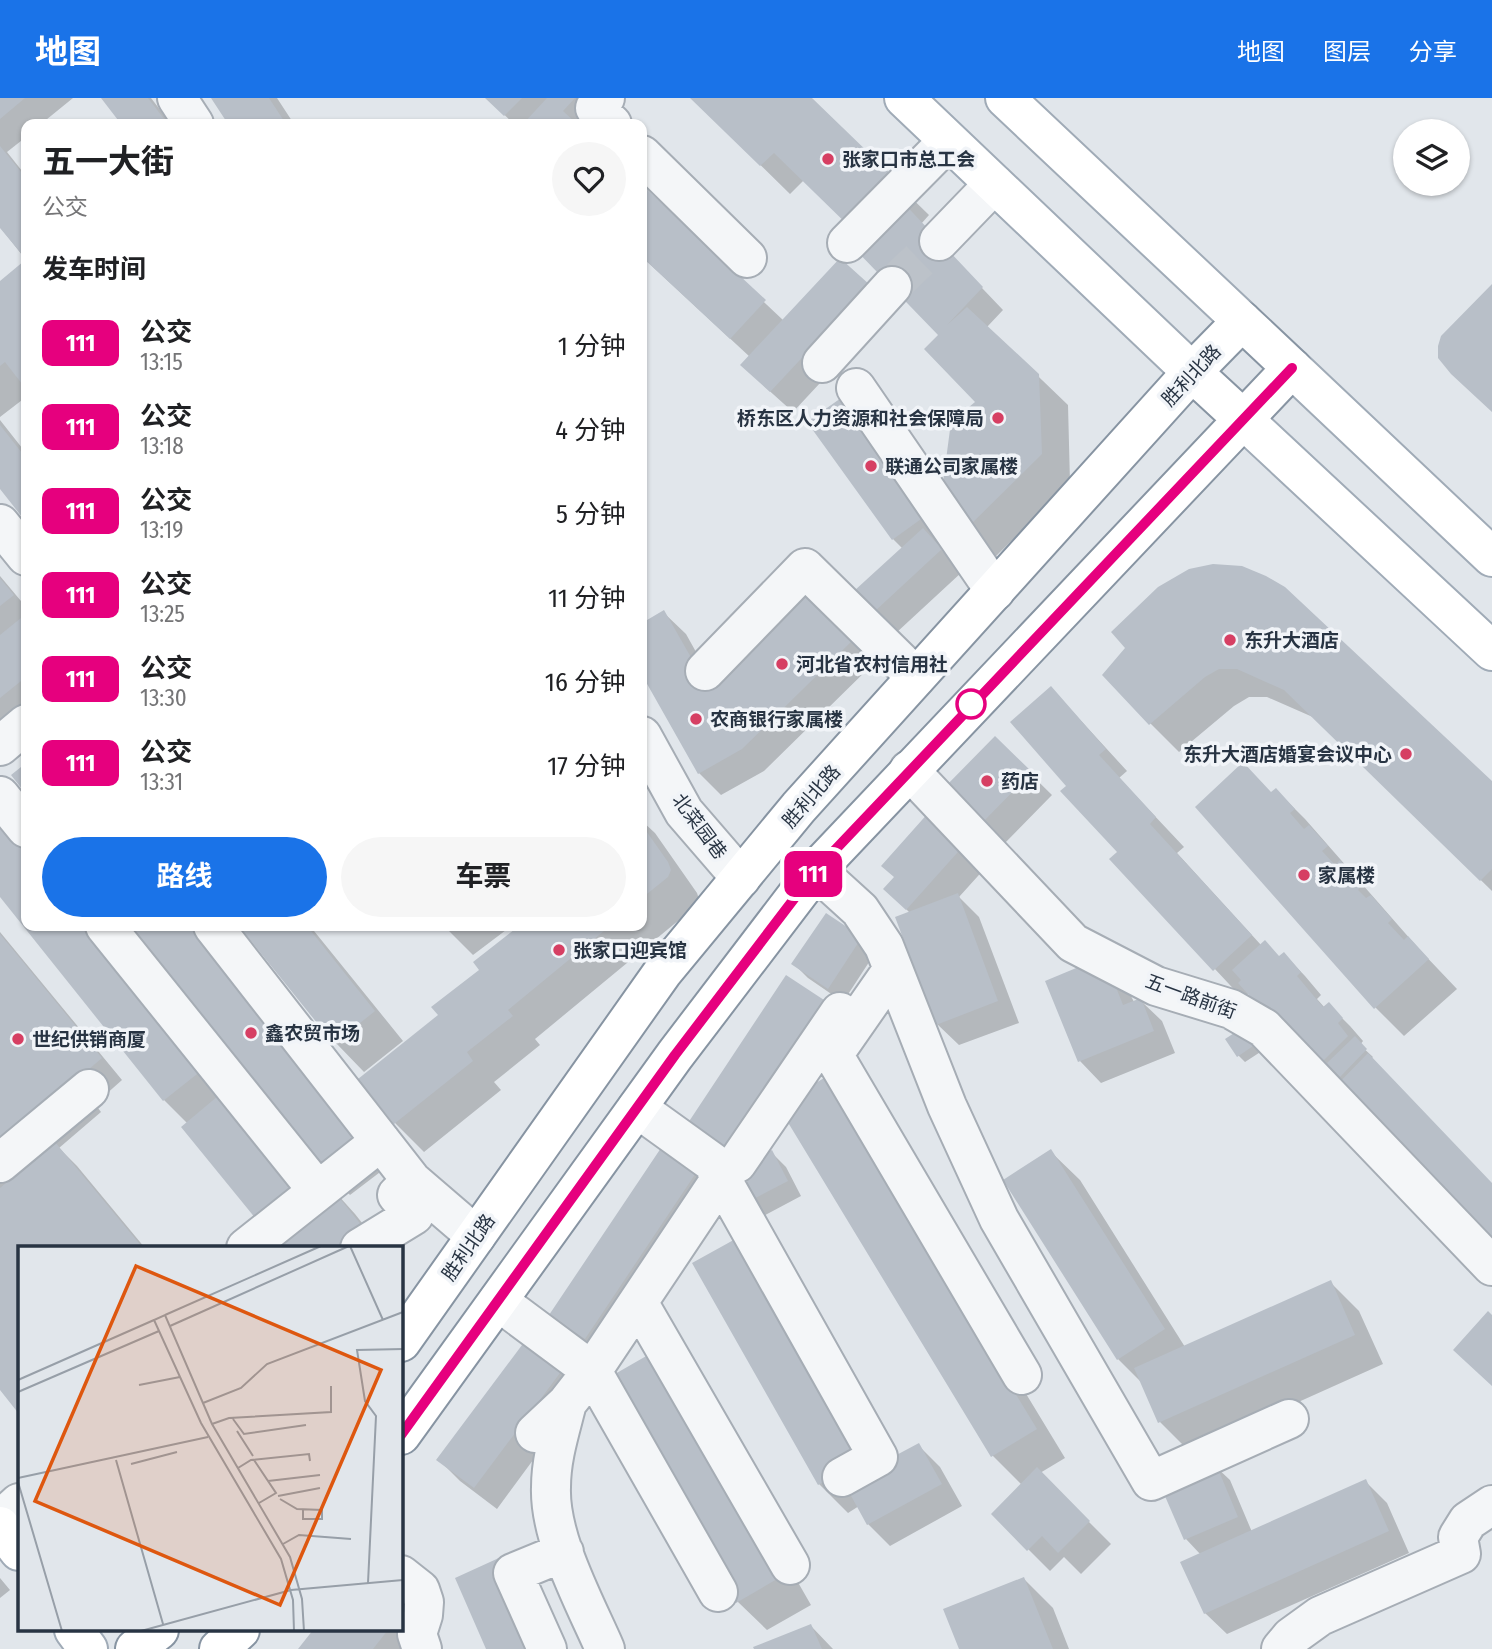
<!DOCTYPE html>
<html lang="zh">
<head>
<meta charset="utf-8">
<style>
  :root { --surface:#fff; --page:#f6f6f6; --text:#202124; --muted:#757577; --accent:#1a73e8 }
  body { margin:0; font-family:"Fira Sans Condensed","Noto Sans SC",sans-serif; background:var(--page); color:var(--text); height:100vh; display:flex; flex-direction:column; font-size:26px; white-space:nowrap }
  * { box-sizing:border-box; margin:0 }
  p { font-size:23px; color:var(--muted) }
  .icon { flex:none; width:38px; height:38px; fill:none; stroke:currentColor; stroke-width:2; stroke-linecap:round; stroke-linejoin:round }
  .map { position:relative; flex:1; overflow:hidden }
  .drawer { position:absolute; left:21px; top:21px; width:626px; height:812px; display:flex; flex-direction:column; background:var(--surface); border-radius:14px; box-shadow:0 2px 5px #0004 }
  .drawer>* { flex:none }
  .badge { padding:0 14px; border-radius:10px; font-size:24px; line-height:46px }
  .fabs { position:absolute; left:1393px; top:21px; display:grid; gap:14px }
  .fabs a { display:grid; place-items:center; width:77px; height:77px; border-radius:50%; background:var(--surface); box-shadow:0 2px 5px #0004; font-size:35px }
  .map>.badge { position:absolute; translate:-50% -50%; box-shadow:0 0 0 4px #fff }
  h2 { padding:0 21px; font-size:26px; line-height:63px }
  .round { display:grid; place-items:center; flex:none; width:74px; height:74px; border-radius:37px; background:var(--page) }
  .overview { display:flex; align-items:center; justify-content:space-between; height:119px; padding:0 21px }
  h1 { font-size:33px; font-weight:700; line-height:52px }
  .primary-button { display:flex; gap:14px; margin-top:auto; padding:14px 21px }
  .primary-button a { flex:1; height:80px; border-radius:42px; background:var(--accent); color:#fff; font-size:28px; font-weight:700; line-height:80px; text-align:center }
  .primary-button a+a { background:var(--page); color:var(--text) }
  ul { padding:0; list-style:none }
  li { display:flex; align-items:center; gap:21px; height:84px; padding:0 21px }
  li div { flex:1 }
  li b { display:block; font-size:26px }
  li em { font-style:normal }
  li .badge { min-width:77px; font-weight:700; text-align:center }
  header { display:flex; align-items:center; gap:42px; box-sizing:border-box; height:98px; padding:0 35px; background:var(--accent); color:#fff }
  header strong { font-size:33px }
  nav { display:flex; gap:38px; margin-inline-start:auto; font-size:24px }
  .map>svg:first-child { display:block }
  .shadow { fill:#0003 }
  .building { fill:#b8bfc8 }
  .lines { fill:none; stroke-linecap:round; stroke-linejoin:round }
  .minor-tunnel { stroke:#bcc2c9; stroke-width:38; stroke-dasharray:38 19; stroke-linecap:butt }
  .minor-casing { stroke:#a6adb5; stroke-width:42 }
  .major-casing { stroke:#a0abb7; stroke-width:42 }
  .highway-casing { stroke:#8794a2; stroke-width:42 }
  .minor { stroke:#f4f6f8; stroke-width:38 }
  .major { stroke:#fff; stroke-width:38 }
  .highway { stroke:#fff; stroke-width:38 }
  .line-casing { stroke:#fff; stroke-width:16 }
  .line { stroke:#e6007e; stroke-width:10 }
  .poi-dot { fill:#d63f63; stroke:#f1f4f8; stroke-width:2.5 }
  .stop-dot { fill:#fff; stroke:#e6007e; stroke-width:3.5 }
  .labels { text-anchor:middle; stroke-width:7; stroke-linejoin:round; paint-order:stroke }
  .poi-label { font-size:19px; font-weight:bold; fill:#283443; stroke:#f1f4f8; text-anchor:start }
  .street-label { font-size:19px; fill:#283443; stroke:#f1f4f8 }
  .inset-road { fill:none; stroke:#979fa8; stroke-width:2 }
  .view { fill:#de570f; fill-opacity:0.15; stroke:#de570f; stroke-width:3.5 }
  .inset-edge { fill:none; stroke:#283443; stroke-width:3.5 }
</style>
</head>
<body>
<header>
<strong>地图</strong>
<nav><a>地图</a><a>图层</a><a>分享</a></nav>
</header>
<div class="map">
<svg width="1492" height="1551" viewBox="0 0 1492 1551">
  <rect width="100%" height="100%" fill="#e1e6eb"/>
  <!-- shadow -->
  <path class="shadow" d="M0,0H73L41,26H26V39L7,54L26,78V162L0,129Z
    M103,0H151L171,26H123Z
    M213,0H277L294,26H230Z
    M487,0H617L592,26H514Z
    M692,0H809L929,117L921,126L1003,212L987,229L1068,307L1070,385L994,460L965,432L978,304L941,237L860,137L804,82L790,96Z
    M642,89L784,223L890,210L793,314L764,288L750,259L642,159Z
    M24,166L26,168V299L0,319V185Z
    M0,322L26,355V421L0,388Z
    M810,325L955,433L937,447L962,474L896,535L875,513L903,451L893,441Z
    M0,478L26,509V618L0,639Z
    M1284,490L1492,685V793L1315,620L1267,599H1249L1234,608L1179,654L1150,625Z
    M808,495L876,563L764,673L721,697L699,675L664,515L686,536L715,588Z
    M1051,590L1127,673L1119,680L1184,749L1177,755L1261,847L1280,860L1284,856L1305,878L1321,897L1317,901L1325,910L1328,906L1350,928L1363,943L1360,947L1373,959L1371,961L1492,1086L1340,986L1249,895L1243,901L1112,761L1119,754L1068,688Z
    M995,641L1052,697L1003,747L946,691Z
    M642,653L658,685L642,693Z
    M1276,692L1305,721L1419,851L1457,891L1404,938L1376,910L1198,710L1272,695Z
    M930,715L987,768L959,799L979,819L1019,925L959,947L937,926L910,815L886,791L895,780Z
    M642,723L655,735L697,795L699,801L696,808L535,941L540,947L494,984L501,992L424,1054L395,1025L361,981L440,918L520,828H642Z
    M26,740V828H96L355,1116L382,1150H262L276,1139L188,1026L164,1002L0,796Z
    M133,828H199L392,1065L350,1097L329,1075Z
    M241,828H310L403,943L364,974L336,945Z
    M444,828H509L510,829L473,857Z
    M0,834L122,982L95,1006L101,1014L59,1050L77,1068L145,1150H19V1313L0,1290Z
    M861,841L875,855L843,904L808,880L794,866Z
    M1109,876L1131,898L1134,904L1140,902L1162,923L1175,955L1101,985L1080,963Z
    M823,903L845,925L795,999L824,982L853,1011L1065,1360L1040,1375L1111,1446L1081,1476L1064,1459L1050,1473L993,1416L1022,1387L993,1358L785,1015L753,1064L771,1054L786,1069L801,1098L758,1121L708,1052Z
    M1254,935L1265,951L1245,964L1238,957Z
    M665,1047L721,1092L607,1262L573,1238L552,1217Z
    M1051,1054L1080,1082L1185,1249L1330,1184L1359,1213L1383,1266L1189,1353L1160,1324L1142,1285L1118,1261Z
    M694,1166L880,1368L918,1347L940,1369L962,1408L890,1448L868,1426L859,1408L848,1415L819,1386Z
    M565,1269L586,1290L497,1411L460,1383L438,1361Z
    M683,1284L811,1507L767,1532L738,1504Z
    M1215,1368L1230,1382L1252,1434L1365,1383L1387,1405L1409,1455L1227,1536L1205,1515L1201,1457L1186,1441Z
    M0,1480L10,1492L0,1500Z
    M1024,1481L1053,1510L1069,1551H961Z
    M401,1491L412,1500L411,1551H300L315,1532H401Z
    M811,1528L833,1551H756Z"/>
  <!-- building -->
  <path class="building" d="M0,0H25L0,21Z
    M101,0H148L168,26H121Z
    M211,0H269L286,26H228Z
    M485,0H522L504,18Z
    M547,0H575L563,13L577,26H523Z
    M690,0H812L902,87L856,135L774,55L760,68Z
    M0,48L26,80L25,160L0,130Z
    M642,87L766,202L730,241L642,159Z
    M896,97L983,189L947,227L967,209L1039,276L1042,356L964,433L940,407L951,324L975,304L924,251L938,237L849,145Z
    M840,160L870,187L770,294L740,267Z
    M24,163L26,167V291L5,264L0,268V183Z
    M1492,186V314L1451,276L1438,260V248L1441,238Z
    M851,293L935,411L892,442L807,324Z
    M0,327L26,360V424L0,391Z
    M923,430L942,451L874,514L854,493Z
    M1213,466L1242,468L1266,478L1285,489L1492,683V771L1480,783L1284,592L1237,571H1219L1205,579L1149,627L1102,577L1125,550L1111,534L1158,489L1189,471Z
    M0,480L14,497L0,508Z
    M808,493L855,540L742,651L698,676L642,577V525L664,512L709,591Z
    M21,520L26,526V579L0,600V537Z
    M1051,588L1106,651L1099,657L1156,719L1150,726L1252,837L1213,873L1109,761L1117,754L1060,693L1066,688L1010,624Z
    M995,638L1032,674L980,727L943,691Z
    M1243,664L1271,694L1276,690L1295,711L1290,715L1304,731L1309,727L1328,748L1322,753L1335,767L1340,762L1362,787L1358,792L1366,800L1371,797L1392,821L1388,825L1404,842L1408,838L1429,861L1374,911L1195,709Z
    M26,665V696L11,677Z
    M0,710L26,743V828H93L206,969L163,1003L0,799Z
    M930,713L966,745L906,812L883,791L894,779L881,768Z
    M642,727L668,764L671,772L668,779L642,800Z
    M958,795L998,903L936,927L895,819Z
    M826,815L862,839L828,891L791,866Z
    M130,828H201L371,1042L327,1077Z
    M239,828H307L375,913L334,946Z
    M519,828H610L508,912L513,918L467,954L473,963L394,1026L358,981L438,917L431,909L479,872L473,864Z
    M0,836L102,960L0,1047Z
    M1265,842L1279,858L1284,854L1301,874L1297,878L1323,909L1329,904L1343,920L1338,925L1348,938L1319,967L1264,914L1238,885L1241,882L1232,872Z
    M1093,863L1110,874L1123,907L1141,900L1154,933L1078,964L1045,883Z
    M786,877L824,902L722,1056L684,1031Z
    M1248,926L1259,944L1237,959L1225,941Z
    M1355,938L1367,951L1340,979L1327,965Z
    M1368,955L1492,1085V1157L1332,992Z
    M824,980L1037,1331L991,1359L778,1008Z
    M224,993L305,1091L261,1127L181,1029Z
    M55,1044L143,1150H19V1316L0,1292V1090Z
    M665,1044L700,1069L585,1241L549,1217Z
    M1051,1051L1165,1231L1117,1262L1003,1082Z
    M772,1052L788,1083L742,1107L726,1076Z
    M333,1092L363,1129L335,1150H260Z
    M739,1139L865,1360L818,1387L692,1165Z
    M1331,1182L1355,1237L1158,1325L1134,1270Z
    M1488,1213L1492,1217V1288L1453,1252Z
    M528,1239L566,1267L474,1390L436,1362Z
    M655,1253L784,1477L736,1505L608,1280Z
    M919,1345L942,1386L867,1427L844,1385Z
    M1216,1366L1238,1419L1184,1442L1161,1389Z
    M1037,1369L1090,1423L1058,1455L1042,1438L1027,1453L991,1416Z
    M1366,1381L1389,1433L1204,1516L1180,1464Z
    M501,1459L542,1551H486L455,1480Z
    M1024,1479L1053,1551H959L943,1511Z
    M811,1526L822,1551H754L753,1549Z
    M313,1532H388L373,1551H298Z"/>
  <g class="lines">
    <!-- minor-tunnel -->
    <path class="minor-tunnel" d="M892,188L939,143"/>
    <defs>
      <path id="minor" d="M177,0L194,26
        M605,0L595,10L612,26
        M642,57L747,160
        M939,143L994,86
        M847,145L948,43
        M822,265L892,188
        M856,290L995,493
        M0,426L26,458
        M705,573L805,470L916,579
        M642,638L684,714L741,780
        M0,648L26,626
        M909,672L1073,845L1156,888L1231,911L1264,930L1492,1168
        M0,698L26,730
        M816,772L860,812L884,848L947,1008L999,1121L1151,1383L1289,1321
        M105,828L318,1093L381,1043
        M213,828L412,1083L476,1138
        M893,871L836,953L837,963L1022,1277
        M637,1010L712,1064L878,1359L842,1379
        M0,1065L89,991
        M737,1065L840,914
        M246,1150L318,1093
        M360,1150L414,1117L397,1097L412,1083
        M498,1203L592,1273L721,1080
        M638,1204L790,1467
        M567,1305C560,1333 551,1360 551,1389C549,1440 585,1505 605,1551
        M535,1335L567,1305L592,1273L718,1494
        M0,1422L19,1405
        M401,1477L420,1492L424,1504L423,1517L417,1536L422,1551
        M547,1551L513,1475L564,1454
        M1281,1551L1291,1539L1320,1518L1461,1456L1458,1439L1468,1423L1492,1407"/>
      <path id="major" d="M904,0L1192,274
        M1005,0L1242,223
        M1292,270L1492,459
        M1244,322L1492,553
        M0,1428L19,1453
        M74,1532L88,1551"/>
      <path id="highway" d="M1192,274L1244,322
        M401,1244L662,875L799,709L1192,274L1242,223L1292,270L816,772L675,957L401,1337
        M135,1551L159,1532
        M219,1551L240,1532"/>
    </defs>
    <!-- minor casing -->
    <use href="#minor" class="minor-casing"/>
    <!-- major casing -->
    <use href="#major" class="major-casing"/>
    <!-- highway casing -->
    <use href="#highway" class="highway-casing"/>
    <!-- minor -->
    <use href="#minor" class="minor"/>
    <!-- major -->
    <use href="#major" class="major"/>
    <!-- highway -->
    <use href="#highway" class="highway"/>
  </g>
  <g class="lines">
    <defs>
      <path id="line" d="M401,1337L675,957L816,772L1292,270"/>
    </defs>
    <!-- line casing -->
    <use href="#line" class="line-casing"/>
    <!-- line -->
    <use href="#line" class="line"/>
  </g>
  <!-- markers -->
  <g class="poi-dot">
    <circle cx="828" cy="61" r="7"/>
    <circle cx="998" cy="320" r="7"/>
    <circle cx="871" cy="368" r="7"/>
    <circle cx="1230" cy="542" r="7"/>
    <circle cx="782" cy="566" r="7"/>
    <circle cx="696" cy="621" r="7"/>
    <circle cx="1406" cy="656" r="7"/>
    <circle cx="987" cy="683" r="7"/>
    <circle cx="1304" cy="777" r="7"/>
    <circle cx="559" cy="852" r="7"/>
    <circle cx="251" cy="935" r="7"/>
    <circle cx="18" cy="941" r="7"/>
  </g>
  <circle class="stop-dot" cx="971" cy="606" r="14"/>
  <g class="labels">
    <!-- poi labels -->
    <g class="poi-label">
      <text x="842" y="68">张家口市总工会</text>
      <text x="984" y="327" text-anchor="end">桥东区人力资源和社会保障局</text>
      <text x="885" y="375">联通公司家属楼</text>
      <text x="1244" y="549">东升大酒店</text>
      <text x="796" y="573">河北省农村信用社</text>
      <text x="710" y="628">农商银行家属楼</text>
      <text x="1392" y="663" text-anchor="end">东升大酒店婚宴会议中心</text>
      <text x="1001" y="690">药店</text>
      <text x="1318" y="784">家属楼</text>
      <text x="573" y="859">张家口迎宾馆</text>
      <text x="265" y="942">鑫农贸市场</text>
      <text x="32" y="948">世纪供销商厦</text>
    </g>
    <!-- street labels -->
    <g class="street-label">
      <text transform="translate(1191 277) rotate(-47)" y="7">胜利北路</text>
      <text transform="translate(811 698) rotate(-49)" y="7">胜利北路</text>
      <text transform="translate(700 728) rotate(53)" y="7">北菜园巷</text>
      <text transform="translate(1191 898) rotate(20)" y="7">五一路前街</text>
      <text transform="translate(468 1149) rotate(-55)" y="7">胜利北路</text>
    </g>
  </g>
  <!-- overview -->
  <g transform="translate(18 1148)">
    <rect width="385" height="385" fill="#e1e6eb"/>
    <path class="inset-road" d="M332,0L365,74M147,69L303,0M152,80L331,0M0,134L136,74M121,139L162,131M0,146L141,85M185,157L223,142L249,118L385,66M215,173L226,188L288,179M194,178L211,172L313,166V140M219,185L235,210M98,214L145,378M236,214L258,247L241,257M113,218L159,206M220,222L233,214L291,208L292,215M0,232L190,191M250,235L302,229M0,236L44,385M260,250L302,242M262,253L279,263L304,264V273H285V264M265,298L281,289L333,293M350,337L358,170L347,155L339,104L385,103M123,385L273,344L385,334M276,385L275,354L263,313L183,177L136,74L147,69L194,178L272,311L284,353L286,385"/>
    <path class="view" d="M118,20L363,124L262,359L17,255Z"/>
    <rect width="385" height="385" class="inset-edge"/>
  </g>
</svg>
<div class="fabs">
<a><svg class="icon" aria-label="layers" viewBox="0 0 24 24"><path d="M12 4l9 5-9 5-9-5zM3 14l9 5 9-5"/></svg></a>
</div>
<b class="badge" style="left:813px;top:776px;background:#e6007e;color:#fff">111</b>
<section class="drawer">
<div class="overview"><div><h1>五一大街</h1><p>公交</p></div><a class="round"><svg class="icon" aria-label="heart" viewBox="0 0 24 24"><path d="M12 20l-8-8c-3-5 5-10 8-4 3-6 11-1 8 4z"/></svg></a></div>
<h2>发车时间</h2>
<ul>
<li><span class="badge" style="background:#e6007e;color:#fff">111</span><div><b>公交</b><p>13:15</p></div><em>1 分钟</em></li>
<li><span class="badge" style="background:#e6007e;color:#fff">111</span><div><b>公交</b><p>13:18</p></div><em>4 分钟</em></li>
<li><span class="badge" style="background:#e6007e;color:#fff">111</span><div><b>公交</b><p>13:19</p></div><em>5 分钟</em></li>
<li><span class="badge" style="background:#e6007e;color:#fff">111</span><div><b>公交</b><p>13:25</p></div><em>11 分钟</em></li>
<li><span class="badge" style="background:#e6007e;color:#fff">111</span><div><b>公交</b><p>13:30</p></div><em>16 分钟</em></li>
<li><span class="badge" style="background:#e6007e;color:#fff">111</span><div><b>公交</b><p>13:31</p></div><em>17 分钟</em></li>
</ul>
<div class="primary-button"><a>路线</a><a>车票</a></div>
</section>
</div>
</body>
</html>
